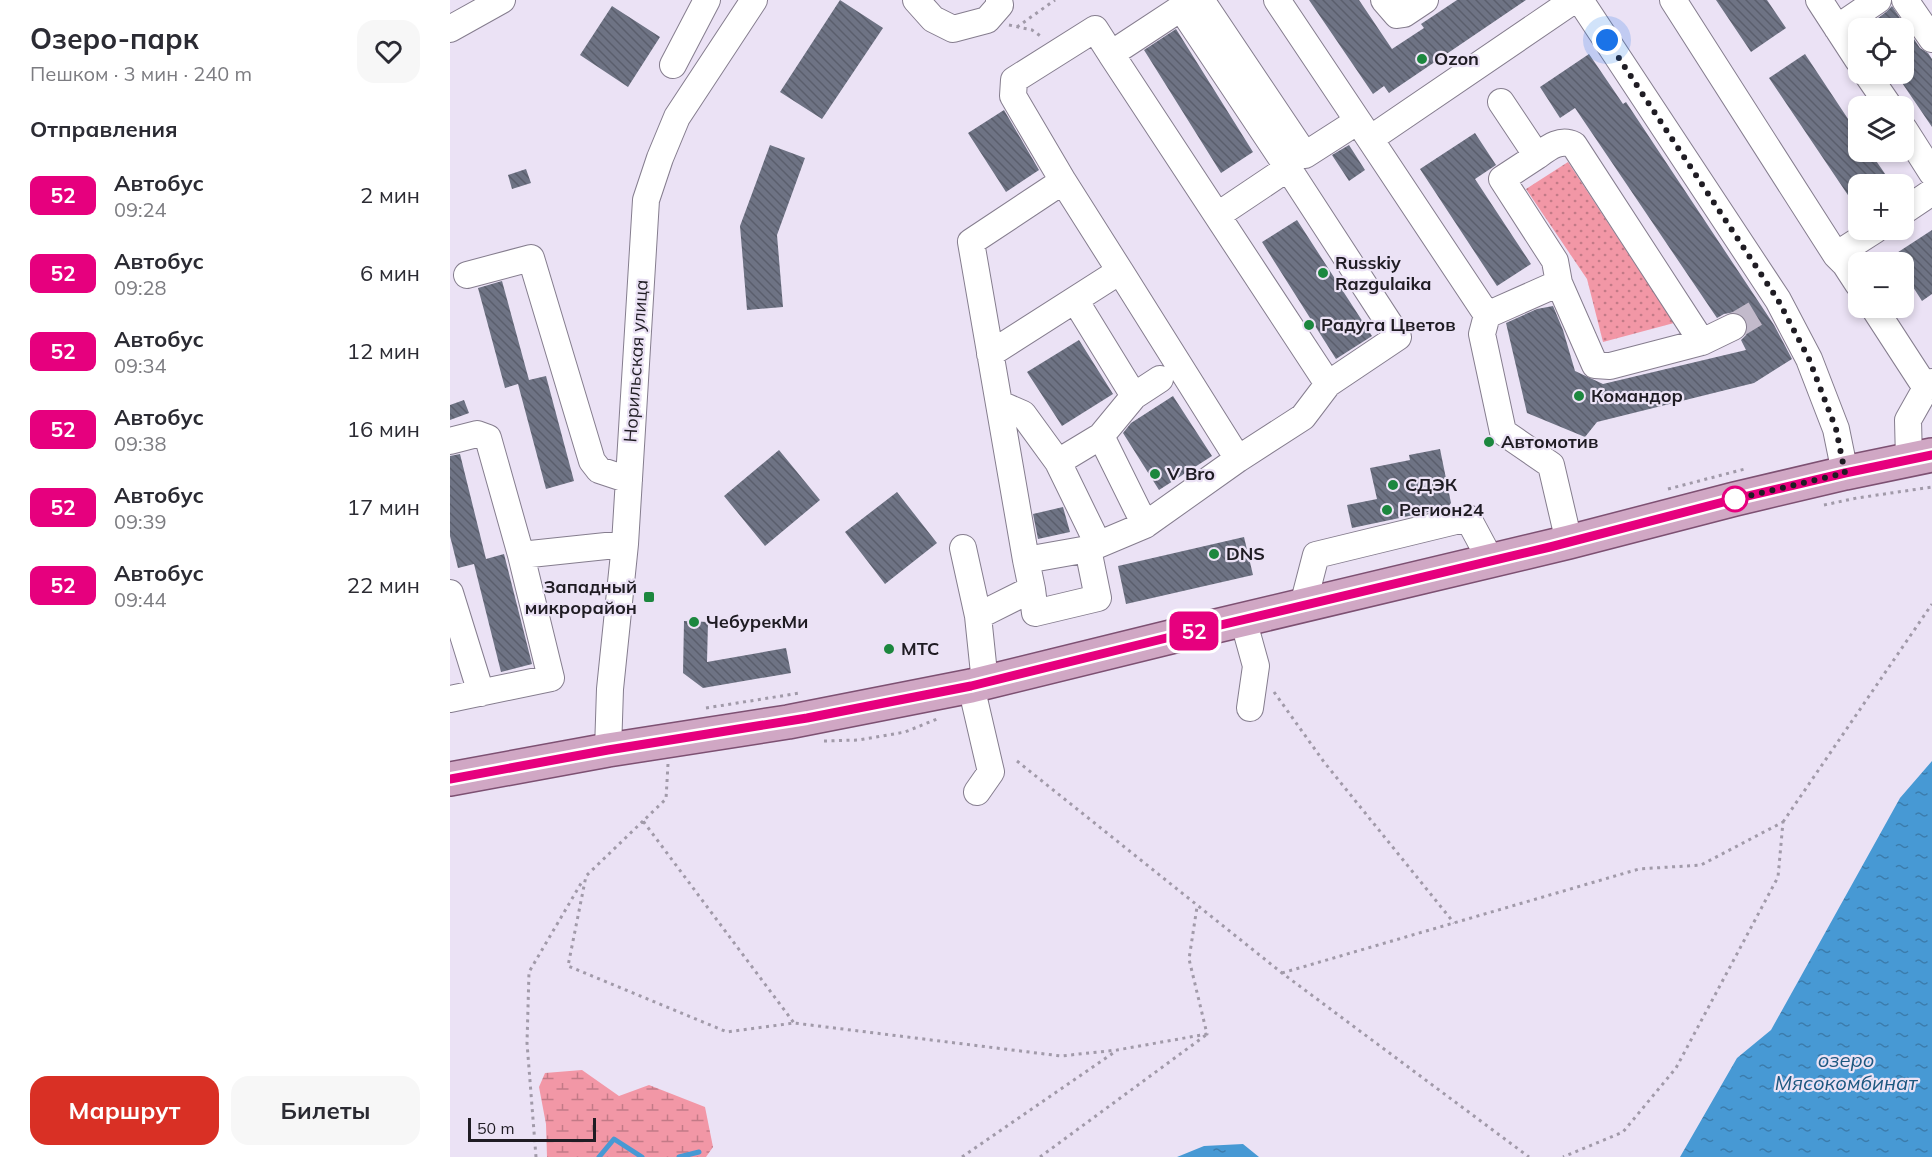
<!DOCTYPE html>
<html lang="ru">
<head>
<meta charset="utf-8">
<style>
  :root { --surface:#fff; --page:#f7f7f7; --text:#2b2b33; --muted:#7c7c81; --accent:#d93025 }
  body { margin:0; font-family:Mulish,sans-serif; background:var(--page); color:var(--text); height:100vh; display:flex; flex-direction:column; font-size:22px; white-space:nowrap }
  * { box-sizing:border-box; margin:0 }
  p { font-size:20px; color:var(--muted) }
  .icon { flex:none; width:33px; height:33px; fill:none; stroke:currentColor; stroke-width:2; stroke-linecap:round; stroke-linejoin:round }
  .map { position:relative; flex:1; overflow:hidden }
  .panel { display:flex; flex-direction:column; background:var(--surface); width:450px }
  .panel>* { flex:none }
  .badge { padding:0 12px; border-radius:9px; font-size:21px; line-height:39px }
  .buttons { position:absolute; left:1398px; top:18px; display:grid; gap:12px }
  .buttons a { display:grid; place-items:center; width:66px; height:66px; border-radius:12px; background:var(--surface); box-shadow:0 3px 9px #0003; font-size:30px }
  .scale { position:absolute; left:18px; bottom:15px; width:128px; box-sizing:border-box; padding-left:6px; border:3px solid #1f1c23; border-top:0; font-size:16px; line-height:21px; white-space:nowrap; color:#1f1c23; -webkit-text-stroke:4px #ebe2f5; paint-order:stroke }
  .you { position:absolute; width:30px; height:30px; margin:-15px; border:4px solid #fff; border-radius:50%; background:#1a73e8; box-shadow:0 0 0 9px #1a73e833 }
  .map>.badge { position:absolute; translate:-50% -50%; box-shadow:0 0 0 3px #fff }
  h2 { padding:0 30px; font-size:22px; line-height:54px }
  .round { display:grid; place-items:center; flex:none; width:63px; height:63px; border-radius:18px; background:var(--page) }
  .head { display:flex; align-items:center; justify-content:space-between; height:102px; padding:0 30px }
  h1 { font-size:28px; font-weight:700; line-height:45px }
  .button { display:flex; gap:12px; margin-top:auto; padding:12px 30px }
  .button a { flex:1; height:69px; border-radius:18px; background:var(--accent); color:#fff; font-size:24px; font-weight:700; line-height:69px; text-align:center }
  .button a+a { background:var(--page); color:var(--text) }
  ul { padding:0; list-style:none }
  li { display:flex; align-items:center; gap:18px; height:78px; padding:0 30px }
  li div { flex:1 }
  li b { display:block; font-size:22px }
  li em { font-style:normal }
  li .badge { min-width:66px; font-weight:700; text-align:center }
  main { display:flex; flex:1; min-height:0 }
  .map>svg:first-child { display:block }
  .wetland { fill:url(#wetland-marsh) }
  .park { fill:url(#park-dots) }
  .water { fill:url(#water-ripples) }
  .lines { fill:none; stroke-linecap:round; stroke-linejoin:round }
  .stream { stroke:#4799d4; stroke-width:5 }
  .building { fill:url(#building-back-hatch) }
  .minor-tunnel { stroke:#c2bacb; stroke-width:26; stroke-dasharray:26 13; stroke-linecap:butt }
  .minor-casing { stroke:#857d8e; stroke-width:28 }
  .major-casing { stroke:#7d5072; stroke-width:36 }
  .path { stroke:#a19aa9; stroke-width:3; stroke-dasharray:3 4.5; stroke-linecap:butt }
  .minor { stroke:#fff; stroke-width:26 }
  .major { stroke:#d0a7c4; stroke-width:33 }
  .line-casing { stroke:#fff; stroke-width:14 }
  .line { stroke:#e6007e; stroke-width:9 }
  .walk { stroke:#1f1c23; stroke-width:6; stroke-dasharray:0 10.8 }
  .poi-dot { fill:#1c873e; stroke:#ebe2f5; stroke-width:2 }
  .stop-dot { fill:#fff; stroke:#e6007e; stroke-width:3 }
  .labels { text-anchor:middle; stroke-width:4.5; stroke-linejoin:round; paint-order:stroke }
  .poi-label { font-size:18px; font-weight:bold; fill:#1f1c23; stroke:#ebe2f5; text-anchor:start }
  .street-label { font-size:18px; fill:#1f1c23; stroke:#ebe2f5 }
  .water-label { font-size:20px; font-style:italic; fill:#1c577f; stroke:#ebe2f5 }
</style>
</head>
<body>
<main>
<section class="panel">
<div class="head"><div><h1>Озеро-парк</h1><p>Пешком · 3 мин · 240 m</p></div><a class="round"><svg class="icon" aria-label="heart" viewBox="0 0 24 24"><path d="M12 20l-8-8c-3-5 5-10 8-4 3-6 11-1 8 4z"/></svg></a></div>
<h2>Отправления</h2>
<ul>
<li><span class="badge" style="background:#e6007e;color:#fff">52</span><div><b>Автобус</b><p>09:24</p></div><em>2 мин</em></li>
<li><span class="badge" style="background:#e6007e;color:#fff">52</span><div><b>Автобус</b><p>09:28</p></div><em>6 мин</em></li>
<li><span class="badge" style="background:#e6007e;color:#fff">52</span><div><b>Автобус</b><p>09:34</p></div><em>12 мин</em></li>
<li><span class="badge" style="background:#e6007e;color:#fff">52</span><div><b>Автобус</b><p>09:38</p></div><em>16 мин</em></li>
<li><span class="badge" style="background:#e6007e;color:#fff">52</span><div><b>Автобус</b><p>09:39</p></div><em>17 мин</em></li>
<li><span class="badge" style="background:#e6007e;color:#fff">52</span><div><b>Автобус</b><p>09:44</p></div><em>22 мин</em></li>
</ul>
<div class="button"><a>Маршрут</a><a>Билеты</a></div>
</section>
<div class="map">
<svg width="1482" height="1157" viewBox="0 0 1482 1157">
  <defs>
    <pattern id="wetland-marsh" width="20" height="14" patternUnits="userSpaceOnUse" patternTransform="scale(1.5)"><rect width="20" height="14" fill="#f297a6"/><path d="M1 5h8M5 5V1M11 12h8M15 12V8" fill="none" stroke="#c37a87"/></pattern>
    <pattern id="park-dots" width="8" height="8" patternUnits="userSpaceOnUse" patternTransform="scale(1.5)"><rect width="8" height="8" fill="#f297a6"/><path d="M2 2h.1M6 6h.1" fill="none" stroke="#c37a87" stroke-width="1.8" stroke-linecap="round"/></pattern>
    <pattern id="water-ripples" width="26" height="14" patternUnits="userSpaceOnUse" patternTransform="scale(1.5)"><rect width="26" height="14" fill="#4799d4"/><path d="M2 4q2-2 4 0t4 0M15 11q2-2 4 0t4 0" fill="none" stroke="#3b7cac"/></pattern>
    <pattern id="building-back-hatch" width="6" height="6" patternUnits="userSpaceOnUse" patternTransform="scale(1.5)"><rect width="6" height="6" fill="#6e7384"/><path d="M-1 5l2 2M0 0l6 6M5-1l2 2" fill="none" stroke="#5a5e6c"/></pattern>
  </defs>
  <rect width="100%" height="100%" fill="#ebe2f5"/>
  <!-- wetland -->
  <path class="wetland" d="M132,1070L169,1096L199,1085L255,1107L263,1147L256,1157H97L96,1124L89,1087L95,1073Z"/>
  <!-- park -->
  <path class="park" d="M1118,162L1224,323L1153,342L1137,279L1076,189Z"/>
  <!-- water -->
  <path class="water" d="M1482,761V1157H1230L1287,1058L1321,1030L1450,798Z
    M793,1144L809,1157H727L754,1146Z"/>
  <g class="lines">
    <!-- stream -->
    <path class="stream" d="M149,1157L164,1139L192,1157
      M229,1157L249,1152"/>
  </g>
  <!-- building -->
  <path class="building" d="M390,0L433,28L372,119L330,92Z
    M859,0H909L942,49L974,28L971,24L1007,0H1076L939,93L934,86L923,94Z
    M1266,0H1317L1336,28L1301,52Z
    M162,6L210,37L178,87L130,55Z
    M1442,6L1470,48L1478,53L1482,59V127L1446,74H1454V28H1417L1416,27L1436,12Z
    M726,29L803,152L771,173L694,50Z
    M1139,54L1173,104L1176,102L1324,325L1342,359L1304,383L1147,422L1135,437L1077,413L1056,323L1087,309L1103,306L1113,330L1125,371L1153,384L1296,350L1291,340L1296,335L1298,328L1296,320L1291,314L1285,312L1274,314L1267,318L1125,108L1110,118L1090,87Z
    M1355,54L1408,134V152H1420L1442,184H1408V210L1319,78Z
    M554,110L589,170L556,192L518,133Z
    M1025,133L1046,165L1025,179L1081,264L1047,286L970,169Z
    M320,145L355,158L327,235L333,307L297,310L290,226Z
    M899,145L915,170L899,181L882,155Z
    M76,169L81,183L62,189L58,175Z
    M847,220L922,336L886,359L812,242Z
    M1482,230V294L1472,301L1454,273V262H1433Z
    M52,281L79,380L96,376L124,481L96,489L68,384L55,388L28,288Z
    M629,340L663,394L612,426L577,372Z
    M723,396L762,456L709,490L673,433L681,423Z
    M14,400L19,413L0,420V405Z
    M990,449L1001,503L997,508L902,528L897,505L927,499L920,468L960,460L959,455Z
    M329,450L370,500L315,546L274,496Z
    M10,454L36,559L54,554L82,664L51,672L24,564L8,568L0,536V456Z
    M447,492L487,543L435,584L395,532Z
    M613,507L620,532L588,539L583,514Z
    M794,537L803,575L676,604L668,566Z
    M234,621L258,622L257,662L336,648L341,673L253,688L233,673Z"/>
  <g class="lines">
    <!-- minor-tunnel -->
    <path class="minor-tunnel" d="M1283,327L1313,309"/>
    <defs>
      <path id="minor" d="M466,0L483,19L503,29L537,20L550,5L549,0
        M751,0L855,155L908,121L827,0
        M934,0L947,15L954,14L975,0
        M1130,0L1328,300L1359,359L1386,429L1395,473
        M1223,0L1386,255L1395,264L1408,284
        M1369,0L1408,60
        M1455,0L1482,39
        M731,8L838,168L948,337L878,384L661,54Z
        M1387,28L1428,0
        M0,29L52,0
        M223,65L257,0
        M1417,74L1439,106
        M1051,102L1087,156C1098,148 1110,138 1124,145L1252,342L1283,327
        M908,121L1037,315L1032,334L1053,432L1101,465L1119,542
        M910,124L920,139L1124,0
        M1454,129L1482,173
        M1087,156L1052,179L1105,261L1109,283
        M613,181L670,271
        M1454,211L1482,192
        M768,215L838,168
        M1386,255L1425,230
        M17,275L81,258L142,461L149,470L179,480
        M625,300L684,396
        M1424,308L1476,388
        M1037,315L1109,283L1145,365L1160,366L1252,342
        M550,404L573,414L608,462L651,436L695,525
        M651,436L684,396L710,379
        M0,441L27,434L38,438L71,555L101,678L0,699
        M788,459L853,417L878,384
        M1459,460L1458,420L1476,388L1482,382
        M608,462L648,544
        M513,548L528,616L535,683
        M71,555L175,544
        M576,560L521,242L613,181L563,96L564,80L645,29L661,54
        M582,589L585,613L648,598L638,549
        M0,593L31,693
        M853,605L866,555L1018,518L1041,561
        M528,616L582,589L576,560L638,549L695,525L788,459L670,271L540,354
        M793,619L806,666L800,708
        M521,686L541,772L527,792
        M158,750L160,689L175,544L196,200L210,158L227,117L304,0"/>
      <path id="major" d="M0,779L158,750L338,722L521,686L745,631L1119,542L1285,499L1395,473L1482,455"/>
    </defs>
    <!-- minor casing -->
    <use href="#minor" class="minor-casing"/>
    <!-- major casing -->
    <use href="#major" class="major-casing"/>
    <!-- path -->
    <path class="path" d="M559,25L582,30L592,37
      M567,27L605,0
      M1218,489L1295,469
      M1374,505L1407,498L1482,487
      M824,692L874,762L1004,923
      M256,708L350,693
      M374,741L409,740L455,732L487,719
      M567,761L832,973L1079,1157
      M218,764L216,799L193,821L344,1023
      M193,821L136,876L118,966L277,1032L344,1023L611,1056L667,1050L757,1034L739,959L747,907
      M1333,822L1482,604
      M832,973L1189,869L1251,865L1333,822L1328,877L1226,1068L1173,1132L1113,1157
      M86,1157L77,1043L79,972L133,880
      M512,1157L666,1051
      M590,1157L756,1035"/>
    <!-- minor -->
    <use href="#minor" class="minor"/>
    <!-- major -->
    <use href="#major" class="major"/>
  </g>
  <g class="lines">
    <defs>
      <path id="line" d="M0,779L158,750L357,718L521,686L745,631L1100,547L1285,499L1395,473L1482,455"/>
    </defs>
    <!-- line casing -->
    <use href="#line" class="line-casing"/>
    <!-- line -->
    <use href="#line" class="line"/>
    <!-- walk -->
    <path class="walk" d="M1157,40L1328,300L1359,359L1386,429L1395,473L1285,499"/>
  </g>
  <!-- markers -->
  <g class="poi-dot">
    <circle cx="972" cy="59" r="6"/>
    <circle cx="873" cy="273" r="6"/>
    <circle cx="859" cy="325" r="6"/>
    <circle cx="1129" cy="396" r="6"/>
    <circle cx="1039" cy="442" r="6"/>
    <circle cx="705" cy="474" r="6"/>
    <circle cx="943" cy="485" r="6"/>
    <circle cx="937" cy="510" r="6"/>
    <circle cx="764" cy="554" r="6"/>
    <rect x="193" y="591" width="12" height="12" rx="3"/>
    <circle cx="244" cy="622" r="6"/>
    <circle cx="439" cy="649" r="6"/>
  </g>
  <circle class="stop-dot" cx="1285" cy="499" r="12"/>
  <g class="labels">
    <!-- poi labels -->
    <g class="poi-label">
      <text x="984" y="65">Ozon</text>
      <text x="885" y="269">Russkiy<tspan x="885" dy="21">Razgulaika</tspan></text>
      <text x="871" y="331">Радуга Цветов</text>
      <text x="1141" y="402">Командор</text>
      <text x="1051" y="448">Автомотив</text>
      <text x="717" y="480">V Bro</text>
      <text x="955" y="491">СДЭК</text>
      <text x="949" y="516">Регион24</text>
      <text x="776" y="560">DNS</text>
      <text x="187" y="593" text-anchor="end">Западный<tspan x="187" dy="21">микрорайон</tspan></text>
      <text x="256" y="628">ЧебурекМи</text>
      <text x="451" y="655">МТС</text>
    </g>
    <!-- street labels -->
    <g class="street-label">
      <text transform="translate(186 361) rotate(-86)" y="6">Норильская улица</text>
    </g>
    <!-- water labels -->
    <g class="water-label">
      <text x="1396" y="1067">озеро<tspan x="1396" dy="23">Мясокомбинат</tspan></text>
    </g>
  </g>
</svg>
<div class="buttons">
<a><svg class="icon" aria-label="locate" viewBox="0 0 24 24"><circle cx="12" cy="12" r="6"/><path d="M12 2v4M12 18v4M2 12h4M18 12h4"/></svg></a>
<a><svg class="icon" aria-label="layers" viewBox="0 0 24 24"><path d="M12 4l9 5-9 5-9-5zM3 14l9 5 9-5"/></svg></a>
<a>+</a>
<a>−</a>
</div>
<div class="scale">50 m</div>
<div class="you" style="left:1157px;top:40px"></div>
<b class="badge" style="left:744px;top:631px;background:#e6007e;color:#fff">52</b>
</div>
</main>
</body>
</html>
